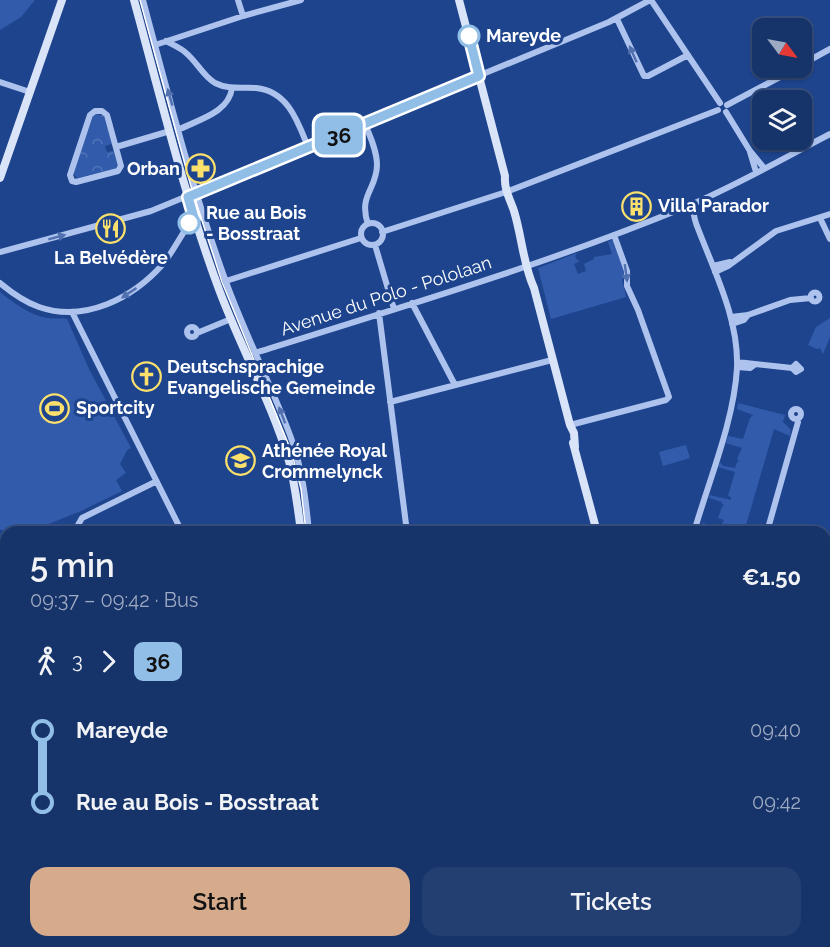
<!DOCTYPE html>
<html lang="en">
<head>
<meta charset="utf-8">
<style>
  :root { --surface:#16336a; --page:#233f72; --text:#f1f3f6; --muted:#9eaac1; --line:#354e7e; --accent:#d6ab8b }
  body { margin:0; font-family:Raleway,sans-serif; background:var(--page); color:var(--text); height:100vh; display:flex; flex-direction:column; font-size:22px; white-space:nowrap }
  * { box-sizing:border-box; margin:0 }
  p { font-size:20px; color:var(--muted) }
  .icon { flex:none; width:33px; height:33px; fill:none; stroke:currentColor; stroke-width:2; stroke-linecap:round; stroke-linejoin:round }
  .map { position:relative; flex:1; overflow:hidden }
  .drawer { position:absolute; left:0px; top:526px; width:831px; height:422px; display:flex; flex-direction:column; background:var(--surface); border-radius:18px 18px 0 0; box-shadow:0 2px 4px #0004,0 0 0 2px var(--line) }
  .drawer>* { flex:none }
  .badge { padding:0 12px; border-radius:9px; font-size:21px; line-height:39px }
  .needle { width:39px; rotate:122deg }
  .fabs { position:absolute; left:752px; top:18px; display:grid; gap:12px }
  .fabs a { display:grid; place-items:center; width:60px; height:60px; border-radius:12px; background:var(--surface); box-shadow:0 2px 4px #0004,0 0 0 2px var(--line); font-size:30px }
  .map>.badge { position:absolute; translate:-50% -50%; box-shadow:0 0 0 3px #fff }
  .legs { display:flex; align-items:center; gap:9px; height:66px; padding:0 30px; font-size:20px }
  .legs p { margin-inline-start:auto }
  .overview { display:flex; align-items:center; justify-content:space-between; height:102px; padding:0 30px }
  h1 { font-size:33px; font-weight:600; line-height:45px }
  .button { display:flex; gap:12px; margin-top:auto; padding:12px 30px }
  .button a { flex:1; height:69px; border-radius:18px; background:var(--accent); color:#111; font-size:24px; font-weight:600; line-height:69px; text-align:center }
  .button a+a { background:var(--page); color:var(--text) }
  ul { padding:0 30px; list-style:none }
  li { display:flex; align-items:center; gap:21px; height:72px; font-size:22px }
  li i { display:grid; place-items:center; width:9px; height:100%; margin:0 8px; background:currentColor }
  li i::after { content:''; width:15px; height:15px; margin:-8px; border:4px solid; border-radius:50%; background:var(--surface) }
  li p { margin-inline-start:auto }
  li:first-child i { background:linear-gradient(#0000 50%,currentColor 0) }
  li:last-child i { background:linear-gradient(currentColor 50%,#0000 0) }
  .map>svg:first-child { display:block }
  .forest { fill:url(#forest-crowns) }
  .garden { fill:#325cab }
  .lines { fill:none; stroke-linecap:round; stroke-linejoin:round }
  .street { stroke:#adc3ed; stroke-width:6 }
  .secondary { stroke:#d9e4f9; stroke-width:8 }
  .tram { stroke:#fff; stroke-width:1.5 }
  .oneway { fill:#5070af }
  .line-1-casing { stroke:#fff; stroke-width:14 }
  .line-1 { stroke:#91bee7; stroke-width:9 }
  .stop-1-dot { fill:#fff; stroke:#91bee7; stroke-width:3 }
  .labels { text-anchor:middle; stroke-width:6; stroke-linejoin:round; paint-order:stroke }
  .stop-label { font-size:18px; font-weight:bold; fill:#fff; stroke:#1e448e; text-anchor:start }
  .poi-label { font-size:18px; font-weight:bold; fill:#fff; stroke:#1e448e; text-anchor:start }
  .street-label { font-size:18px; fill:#fff; stroke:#1e448e }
</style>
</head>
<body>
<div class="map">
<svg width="830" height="947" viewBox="0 0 830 947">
  <defs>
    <pattern id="forest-crowns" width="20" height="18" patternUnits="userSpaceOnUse" patternTransform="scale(1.5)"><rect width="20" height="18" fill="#325cab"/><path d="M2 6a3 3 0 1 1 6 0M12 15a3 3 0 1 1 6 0" fill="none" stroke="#5174b8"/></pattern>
  </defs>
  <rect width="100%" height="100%" fill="#1e448e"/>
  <!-- forest -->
  <path class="forest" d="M96,114L104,116L112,144L105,146L107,152L113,151L118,166L115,169L77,178L73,173L93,117Z"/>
  <!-- garden -->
  <path class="garden" d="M0,0H35L21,17L0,30Z
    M612,240L624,270L625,278L622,279L626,297L551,319L538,268L577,253L575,256L577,260L580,261L574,264L578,274L586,271L584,264L594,259V257L612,254L608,242Z
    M0,292C14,303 29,315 47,318C54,319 61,318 67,319L89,369L131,448L127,450L120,464L126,473L116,480L122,491L81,511L31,531L0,530Z
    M830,318V337L823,354L820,348L817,349L808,345L816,327Z
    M738,403L785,415L783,422L791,430L790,436L774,429L744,532H728L702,525L703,523L720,528L724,520L718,518L722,507L724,505L722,504V502L709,498L710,495L731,500V497L728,496L735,472L718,467L720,462L723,466L735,468L737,462H739L737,459L742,448L726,443L728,436L743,439L750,418L753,415L737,409Z
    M686,445L690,458L663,466L659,452Z"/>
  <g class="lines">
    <!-- street -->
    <path class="street" d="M143,0C168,94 192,188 225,279C244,332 270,382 290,435C302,466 306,500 309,532
      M238,0L243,16
      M651,0L720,103
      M617,19L644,76H648L688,55
      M166,41C173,45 181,48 186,53C197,62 203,76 215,83C229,90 242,87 256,88C288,91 298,122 308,147
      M155,45L243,16L301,0
      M801,65L830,49
      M0,82L30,92
      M727,105L797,68
      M95,111H102L107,115L121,166L118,171L76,182L72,181L70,175L90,115Z
      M726,112L750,151L764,168
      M365,124C370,136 377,151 377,165C377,189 358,195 368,224
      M178,130C197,120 229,113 232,88
      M116,147L170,131
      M750,152L756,172
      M691,204C694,212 694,219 697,226C714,271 739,319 737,368C734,421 709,480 694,532
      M820,218L830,239
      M361 234a11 11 0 1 1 22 0a11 11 0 1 1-22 0Z
      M382,232L506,192L718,110
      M375,245L394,309
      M0,252L151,211L609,22L650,0
      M713,266L730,262
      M715,272L728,266L776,231L830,214
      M226,281L361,238
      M0,283C12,293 25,302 39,307C85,323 133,298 163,264C175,249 182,232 194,218
      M810.5 297a4.5 4.5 0 1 1 9 0a4.5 4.5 0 1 1-9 0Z
      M412,303L455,385
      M72,312L182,532
      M379,313L407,532
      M731,317L748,315L790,300L811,298
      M732,324L744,320L748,315
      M187 332a5 5 0 1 1 10 0a5 5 0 1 1-10 0Z
      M197,333L231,319
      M255,353C399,308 544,265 683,208C734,187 782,159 830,134
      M737,362L792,368L796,372L801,369L796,364L792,368
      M737,367L750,368L754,365
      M390,402L552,360
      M791 414a5 5 0 1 1 10 0a5 5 0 1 1-10 0Z
      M570,425L666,400L669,397L638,310L627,286V271L614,235
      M74,532L82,518L155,482
      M767,532L798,422V419
      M0,558L6,559
      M0,569L6,568
      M825,596L830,585
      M825,608L830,611
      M0,631L6,630
      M825,660L830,649
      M825,691L830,690
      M825,743L830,742
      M825,781L830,774
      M825,821L830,825
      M825,864L830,860
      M825,939L828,947
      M269,942L270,947
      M355,942L356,947
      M462,942L463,947
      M633,942L640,947
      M68,947L78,942
      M205,947L214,942
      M661,947L664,942"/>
    <!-- secondary -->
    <path class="secondary" d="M134,0C160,95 183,191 217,284C238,343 271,400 289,461C295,484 298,508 301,532
      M459,0L505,176C504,190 510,199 514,211C522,237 523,264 534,288L570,425L574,433L575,447
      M0,178L62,0
      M573,443L597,532
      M0,867L6,878
      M0,877L6,887
      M43,942L45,947
      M347,942L348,947
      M703,942L704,947"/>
    <!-- tram -->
    <path class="tram" d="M140,0L192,190L222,282L292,453L301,489L306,532
      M353,942V947"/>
  </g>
  <!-- one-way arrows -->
  <defs><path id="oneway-solid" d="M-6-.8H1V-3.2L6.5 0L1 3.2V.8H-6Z" transform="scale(1.5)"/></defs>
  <g class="oneway">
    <use href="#oneway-solid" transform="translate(633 54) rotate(-114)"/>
    <use href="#oneway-solid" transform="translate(170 97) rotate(-106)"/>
    <use href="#oneway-solid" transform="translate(57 237) rotate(-15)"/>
    <use href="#oneway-solid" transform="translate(626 273) rotate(82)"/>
    <use href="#oneway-solid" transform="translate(129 293) rotate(146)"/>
    <use href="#oneway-solid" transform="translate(282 415) rotate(-111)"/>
  </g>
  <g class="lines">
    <defs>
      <path id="line-1" d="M189,223L194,218L188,197L479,76L469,36"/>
    </defs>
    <!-- line-1 casing -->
    <use href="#line-1" class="line-1-casing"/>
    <!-- line-1 -->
    <use href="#line-1" class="line-1"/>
  </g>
  <!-- icons -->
  <defs>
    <symbol id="pharmacy-ring" viewBox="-11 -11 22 22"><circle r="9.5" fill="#1e448e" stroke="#fbe06c" stroke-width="1.5"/><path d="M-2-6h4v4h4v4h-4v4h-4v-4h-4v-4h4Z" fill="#fbe06c"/></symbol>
    <symbol id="building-ring" viewBox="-11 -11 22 22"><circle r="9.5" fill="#1e448e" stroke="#fbe06c" stroke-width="1.5"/><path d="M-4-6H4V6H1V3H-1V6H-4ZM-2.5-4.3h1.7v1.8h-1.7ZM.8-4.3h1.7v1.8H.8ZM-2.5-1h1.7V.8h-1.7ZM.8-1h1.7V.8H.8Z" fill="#fbe06c"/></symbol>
    <symbol id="restaurant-ring" viewBox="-11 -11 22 22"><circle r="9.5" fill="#1e448e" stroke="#fbe06c" stroke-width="1.5"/><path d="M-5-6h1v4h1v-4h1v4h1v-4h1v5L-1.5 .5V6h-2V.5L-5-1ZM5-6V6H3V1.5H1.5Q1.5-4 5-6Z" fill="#fbe06c"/></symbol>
    <symbol id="church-ring" viewBox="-11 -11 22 22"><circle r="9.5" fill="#1e448e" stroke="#fbe06c" stroke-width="1.5"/><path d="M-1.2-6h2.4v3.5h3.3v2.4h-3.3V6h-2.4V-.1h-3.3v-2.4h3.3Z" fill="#fbe06c"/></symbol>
    <symbol id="stadium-ring" viewBox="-11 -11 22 22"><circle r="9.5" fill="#1e448e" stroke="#fbe06c" stroke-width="1.5"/><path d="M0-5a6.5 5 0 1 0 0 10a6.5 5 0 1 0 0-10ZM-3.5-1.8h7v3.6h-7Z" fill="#fbe06c"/></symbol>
    <symbol id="school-ring" viewBox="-11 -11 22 22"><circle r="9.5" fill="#1e448e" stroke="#fbe06c" stroke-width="1.5"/><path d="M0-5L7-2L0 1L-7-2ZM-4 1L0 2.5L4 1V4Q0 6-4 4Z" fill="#fbe06c"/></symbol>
  </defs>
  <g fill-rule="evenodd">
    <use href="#pharmacy-ring" x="184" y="152" width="33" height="33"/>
    <use href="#building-ring" x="620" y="190" width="33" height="33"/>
    <use href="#restaurant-ring" x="94" y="212" width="33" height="33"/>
    <use href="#church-ring" x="130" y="360" width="33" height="33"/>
    <use href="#stadium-ring" x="38" y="392" width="33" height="33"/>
    <use href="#school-ring" x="224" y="444" width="33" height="33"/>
  </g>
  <!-- markers -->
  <g class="stop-1-dot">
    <circle cx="469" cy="36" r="10"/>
    <circle cx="189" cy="223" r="10"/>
  </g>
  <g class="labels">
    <!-- stop labels -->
    <g class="stop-label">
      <text x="486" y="42">Mareyde</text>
      <text x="206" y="219">Rue au Bois<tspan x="206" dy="21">- Bosstraat</tspan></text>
    </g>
    <!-- poi labels -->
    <g class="poi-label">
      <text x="180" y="175" text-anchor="end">Orban</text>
      <text x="658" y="212">Villa Parador</text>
      <text x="111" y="264" text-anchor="middle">La Belvédère</text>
      <text x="167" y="373">Deutschsprachige<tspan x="167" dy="21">Evangelische Gemeinde</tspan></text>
      <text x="76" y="414">Sportcity</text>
      <text x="262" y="457">Athénée Royal<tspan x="262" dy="21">Crommelynck</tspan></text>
    </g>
    <!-- street labels -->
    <g class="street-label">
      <text transform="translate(386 296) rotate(-18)" y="6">Avenue du Polo - Pololaan</text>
    </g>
  </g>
</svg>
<div class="fabs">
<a><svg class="needle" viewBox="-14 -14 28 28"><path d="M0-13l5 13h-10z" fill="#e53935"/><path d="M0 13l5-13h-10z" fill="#9eaac1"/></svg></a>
<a><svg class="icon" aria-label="layers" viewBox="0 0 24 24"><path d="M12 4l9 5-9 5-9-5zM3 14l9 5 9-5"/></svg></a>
</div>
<b class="badge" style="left:339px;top:135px;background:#91bee7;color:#111">36</b>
<section class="drawer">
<div class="overview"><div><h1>5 min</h1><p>09:37 – 09:42 · Bus</p></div><b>€1.50</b></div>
<div class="legs"><svg class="icon" aria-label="walk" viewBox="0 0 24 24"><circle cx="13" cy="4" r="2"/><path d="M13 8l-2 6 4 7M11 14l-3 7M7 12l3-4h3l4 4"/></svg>3<svg class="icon" aria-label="forward" viewBox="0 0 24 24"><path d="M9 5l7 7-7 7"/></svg><b class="badge" style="background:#91bee7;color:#111">36</b></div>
<ul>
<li><i style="color:#91bee7"></i><b>Mareyde</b><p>09:40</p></li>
<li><i style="color:#91bee7"></i><b>Rue au Bois - Bosstraat</b><p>09:42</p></li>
</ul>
<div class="button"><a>Start</a><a>Tickets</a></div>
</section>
</div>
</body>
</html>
